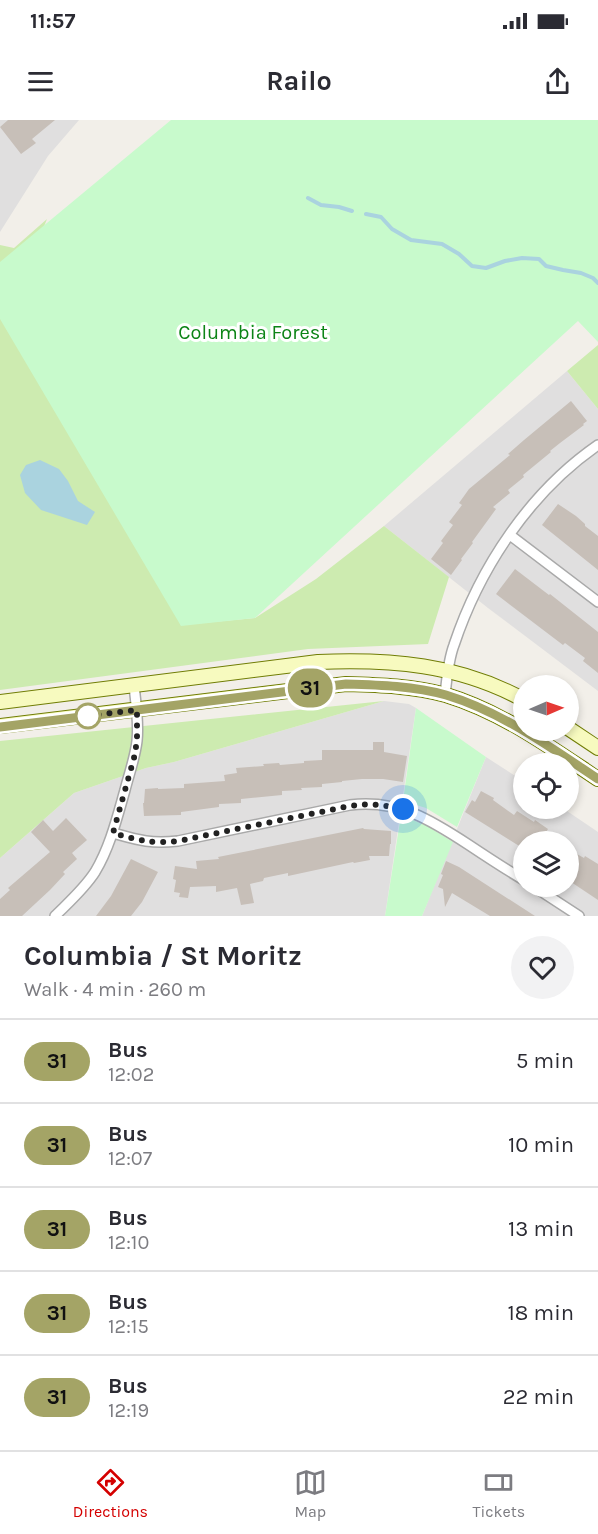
<!DOCTYPE html>
<html lang="en">
<head>
<meta charset="utf-8">
<style>
  :root { --surface:#fff; --page:#f2f2f3; --text:#2b2b33; --muted:#7c7c81; --line:#e1e1e2; --accent:#d40000 }
  body { margin:0; font-family:Karla,sans-serif; background:var(--page); color:var(--text); height:100vh; display:flex; flex-direction:column; font-size:22px; white-space:nowrap }
  * { box-sizing:border-box; margin:0 }
  p { font-size:20px; color:var(--muted) }
  .icon { flex:none; width:33px; height:33px; fill:none; stroke:currentColor; stroke-width:2; stroke-linecap:round; stroke-linejoin:round }
  .map { position:relative; height:796px; overflow:hidden }
  .drawer { display:flex; flex-direction:column; background:var(--surface); flex:1 }
  .drawer>* { flex:none }
  .badge { padding:0 12px; border-radius:20px; font-size:21px; line-height:39px }
  .needle { width:39px; rotate:88deg }
  .tools { position:absolute; left:513px; top:555px; display:grid; gap:12px }
  .tools a { display:grid; place-items:center; width:66px; height:66px; border-radius:50%; background:var(--surface); box-shadow:0 3px 9px #0003; font-size:30px }
  .you { position:absolute; width:30px; height:30px; margin:-15px; border:4px solid #fff; border-radius:50%; background:#1a73e8; box-shadow:0 0 0 9px #1a73e833 }
  .map>.badge { position:absolute; translate:-50% -50%; box-shadow:0 0 0 3px #fff }
  .round { display:grid; place-items:center; flex:none; width:63px; height:63px; border-radius:32px; background:var(--page) }
  .overview { display:flex; align-items:center; justify-content:space-between; height:102px; padding:0 24px }
  h1 { font-size:28px; font-weight:700; line-height:45px }
  ul { padding:0; list-style:none }
  li { display:flex; align-items:center; gap:18px; height:84px; padding:0 24px; border-top:2px solid var(--line) }
  li div { flex:1 }
  li b { display:block; font-size:22px }
  li em { font-style:normal }
  li .badge { min-width:66px; font-weight:700; text-align:center }
  .status { display:flex; justify-content:space-between; align-items:center; height:42px; padding:0 30px; background:var(--surface); direction:ltr }
  .status svg { height:16px; fill:currentColor }
  header { display:flex; justify-content:space-between; align-items:center; height:78px; padding:0 24px; background:var(--surface); font-size:27px; font-weight:700 }
  .tab-bar { display:flex; justify-content:space-around; align-items:center; height:84px; border-top:2px solid var(--line); background:var(--surface); font-size:16px; color:var(--muted) }
  .tab-bar a { display:grid; justify-items:center; gap:3px }
  .tab-bar .on { color:var(--accent) }
  .map>svg:first-child { display:block }
  .residential { fill:#e0dfdf; fill-rule:evenodd }
  .grass { fill:#cdebb0 }
  .park { fill:#c8facc }
  .water { fill:#aad3df }
  .lines { fill:none; stroke-linecap:round; stroke-linejoin:round }
  .stream { stroke:#aad3df; stroke-width:4 }
  .building { fill:#c7bfb8 }
  .minor-casing { stroke:#a9a9a9; stroke-width:12 }
  .secondary-casing { stroke:#707d05; stroke-width:16 }
  .minor { stroke:#fff; stroke-width:9 }
  .secondary { stroke:#f7fabf; stroke-width:14 }
  .line-casing { stroke:#fff; stroke-width:14 }
  .line { stroke:#a4a466; stroke-width:9 }
  .walk { stroke:#222; stroke-width:6; stroke-dasharray:0 10.8 }
  .stop-dot { fill:#fff; stroke:#a4a466; stroke-width:3 }
  .labels { text-anchor:middle; stroke-width:6; stroke-linejoin:round; paint-order:stroke }
  .park-label { font-size:20px; fill:#0c8416; stroke:#fff }
</style>
</head>
<body>
<div class="status"><b>11:57</b><svg viewBox="0 0 49 12"><path d="M0 12V9h3v3zM5 12V6h3v6zM10 12V3h3v9zM15 12V0h3v12zM26 1h20v11H26zM47 4h2v5h-2z"/></svg></div>
<header><svg class="icon" aria-label="menu" viewBox="0 0 24 24"><path d="M4 6h16M4 12h16M4 18h16"/></svg>Railo<svg class="icon" aria-label="share" viewBox="0 0 24 24"><path d="M12 15V3M7 8l5-5 5 5M5 13v7h14v-7"/></svg></header>
<div class="map">
<svg width="598" height="796" viewBox="0 0 598 796">
  <rect width="100%" height="100%" fill="#f2efe9"/>
  <!-- residential -->
  <path class="residential" d="M0,0H79L48,36L0,112Z
    M567,251L598,289V571L488,488L384,406Z
    M384,581L409,584L416,588L385,796H0V738L74,673L146,648L174,642Z
    M486,637L523,661L524,688L564,689L598,712V796H422ZM524,722H568V766H524Z"/>
  <!-- grass -->
  <path class="grass" d="M47,99L24,156L181,505L255,498L316,459L384,406L449,457L428,524L308,529L0,570V125L14,128Z
    M598,225V289L567,251Z
    M384,581L174,642L146,648L74,673L0,738V621Z"/>
  <!-- park -->
  <path class="park" d="M171,0H598V222L578,201L255,498L181,506L0,199V142Z
    M416,588L486,637L457,707L426,688L403,681Z
    M401,695L427,706L453,722L422,796H385Z"/>
  <!-- water -->
  <path class="water" d="M40,340L59,349L68,361L78,381L95,392L87,405L41,390L25,373L20,355L26,345Z"/>
  <g class="lines">
    <!-- stream -->
    <path class="stream" d="M308,78L321,85L339,87L352,91
      M366,94L381,97L392,109L411,120L442,124L459,134L472,146L486,148L505,141L522,138L539,139L546,146L563,150L581,153L593,158L598,163"/>
  </g>
  <!-- building -->
  <path class="building" d="M8,0H55L32,19L36,23L21,34L0,7Z
    M571,281L587,301L583,304L584,305L560,323L550,331L551,332L523,355L524,357L508,370L510,373L493,387L496,389L472,422L473,423L461,439L462,440L451,455L431,439L443,423L441,421L453,405L449,402L462,385L459,383L469,369L510,335L508,334L524,320Z
    M558,384L576,396L585,404V406L598,416V450L542,405Z
    M515,449L549,475L550,474L598,512V553L583,541L585,538L565,523L563,525L496,474Z
    M373,622H384V632L407,636L403,662L383,659H362L342,661V662L322,664V667L301,668L302,670L282,671V675L241,679V683L219,684V687L181,692V695L144,696L143,683H144L145,669L158,668V669L184,668V664L225,661L224,655L237,653L236,648L264,646L263,644L279,643L280,645L304,643V641L322,640V630H373Z
    M481,671L494,678L493,680L514,695L517,691L534,702L535,700L548,709L545,714L557,722H524V729L465,692L472,680L475,682Z
    M66,698L87,720L72,733L77,739L63,752L65,754L50,770L22,796H0V779L10,770L8,768L50,732L31,712L43,700L53,711Z
    M363,708L364,709L391,711V724H390L389,736H369L370,740L354,743L353,742L288,756V753L264,758L263,761L250,764L254,783L241,785L237,768L216,772V766L190,767L188,778L179,777L180,773L174,772L176,760L173,759L175,746L197,749L196,741L219,739L218,737Z
    M568,729L584,738L585,736L598,744V780L568,760Z
    M131,739L158,752L142,782L131,796H96L111,776Z
    M446,741L459,747L535,796H490L452,773L445,787L443,769L438,767L443,755L441,754Z"/>
  <g class="lines">
    <defs>
      <path id="minor" d="M510,415L598,482
        M445,575C447,558 448,541 454,525C480,447 530,372 598,325
        M113,713C138,720 150,724 178,721L350,685C398,679 431,700 469,725C487,737 505,749 524,760
        M533,766L579,796
        M55,796C69,782 84,769 95,752C110,727 117,698 125,670C129,654 135,638 137,621C139,603 136,584 134,566"/>
      <path id="secondary" d="M0,582L318,542C390,539 459,544 524,580
        M0,606L346,564C380,565 413,566 446,575C502,592 550,627 598,659
        M568,608L598,628"/>
    </defs>
    <!-- minor casing -->
    <use href="#minor" class="minor-casing"/>
    <!-- secondary casing -->
    <use href="#secondary" class="secondary-casing"/>
    <!-- minor -->
    <use href="#minor" class="minor"/>
    <!-- secondary -->
    <use href="#secondary" class="secondary"/>
  </g>
  <g class="lines">
    <defs>
      <path id="line" d="M0,607L346,564C380,565 414,566 446,575C502,592 550,627 598,659"/>
    </defs>
    <!-- line casing -->
    <use href="#line" class="line-casing"/>
    <!-- line -->
    <use href="#line" class="line"/>
    <!-- walk -->
    <path class="walk" d="M88,596L137,590V621L134,638L113,713C138,720 150,724 178,721L350,686C368,683 385,685 403,689"/>
  </g>
  <!-- markers -->
  <circle class="stop-dot" cx="88" cy="596" r="12"/>
  <g class="labels">
    <!-- park labels -->
    <g class="park-label">
      <text x="253" y="219">Columbia Forest</text>
    </g>
  </g>
</svg>
<div class="tools">
<a><svg class="needle" viewBox="-14 -14 28 28"><path d="M0-13l5 13h-10z" fill="#e53935"/><path d="M0 13l5-13h-10z" fill="#7c7c81"/></svg></a>
<a><svg class="icon" aria-label="locate" viewBox="0 0 24 24"><circle cx="12" cy="12" r="6"/><path d="M12 2v4M12 18v4M2 12h4M18 12h4"/></svg></a>
<a><svg class="icon" aria-label="layers" viewBox="0 0 24 24"><path d="M12 4l9 5-9 5-9-5zM3 14l9 5 9-5"/></svg></a>
</div>
<div class="you" style="left:403px;top:689px"></div>
<b class="badge" style="left:310px;top:568px;background:#a4a466;color:#111">31</b>
</div>
<section class="drawer">
<div class="overview"><div><h1>Columbia / St Moritz</h1><p>Walk · 4 min · 260 m</p></div><a class="round"><svg class="icon" aria-label="heart" viewBox="0 0 24 24"><path d="M12 20l-8-8c-3-5 5-10 8-4 3-6 11-1 8 4z"/></svg></a></div>
<ul>
<li><span class="badge" style="background:#a4a466;color:#111">31</span><div><b>Bus</b><p>12:02</p></div><em>5 min</em></li>
<li><span class="badge" style="background:#a4a466;color:#111">31</span><div><b>Bus</b><p>12:07</p></div><em>10 min</em></li>
<li><span class="badge" style="background:#a4a466;color:#111">31</span><div><b>Bus</b><p>12:10</p></div><em>13 min</em></li>
<li><span class="badge" style="background:#a4a466;color:#111">31</span><div><b>Bus</b><p>12:15</p></div><em>18 min</em></li>
<li><span class="badge" style="background:#a4a466;color:#111">31</span><div><b>Bus</b><p>12:19</p></div><em>22 min</em></li>
</ul>
</section>
<nav class="tab-bar">
<a class="on"><svg class="icon" aria-label="directions" viewBox="0 0 24 24"><path d="M12 3l9 9-9 9-9-9zM9 14v-3h6M13 9l2 2-2 2"/></svg>Directions</a>
<a><svg class="icon" aria-label="map" viewBox="0 0 24 24"><path d="M3 6l6-2 6 2 6-2v14l-6 2-6-2-6 2zM9 4v14M15 6v14"/></svg>Map</a>
<a><svg class="icon" aria-label="tickets" viewBox="0 0 24 24"><path d="M3 7h18v10H3zM15 7v10"/></svg>Tickets</a>
</nav>
</body>
</html>
